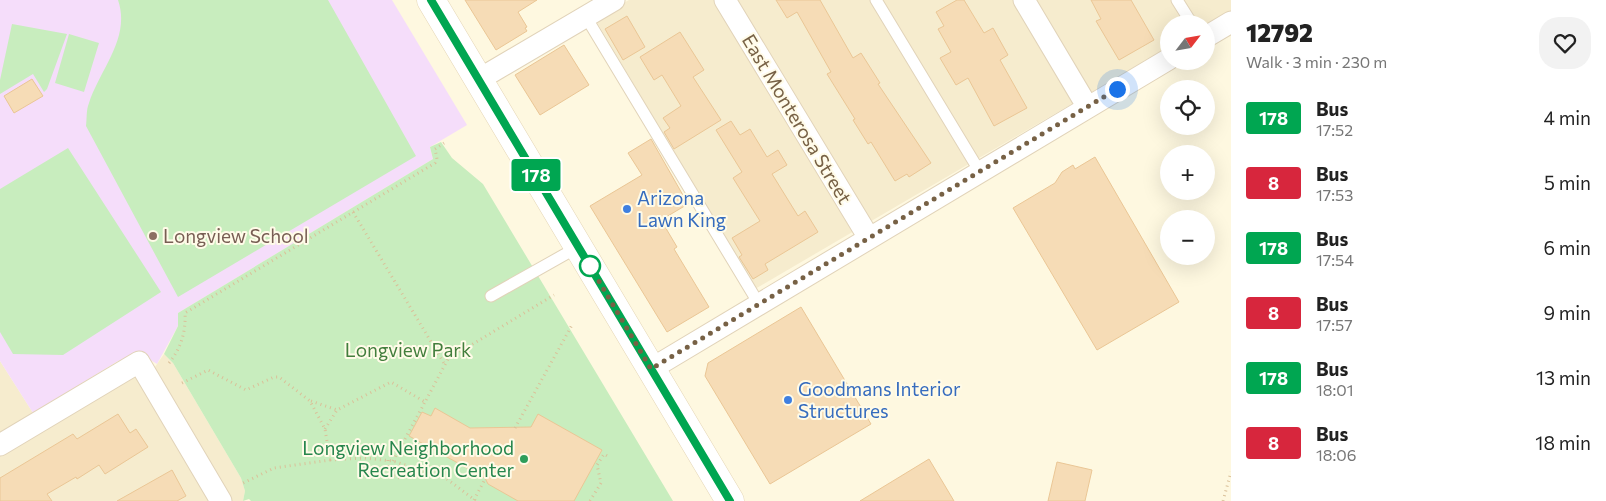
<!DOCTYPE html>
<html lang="en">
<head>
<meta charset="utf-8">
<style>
  :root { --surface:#fff; --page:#f2f2f2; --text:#222; --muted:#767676 }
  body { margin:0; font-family:Commissioner,sans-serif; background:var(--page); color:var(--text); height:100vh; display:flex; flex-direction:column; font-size:19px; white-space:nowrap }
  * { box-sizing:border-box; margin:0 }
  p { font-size:16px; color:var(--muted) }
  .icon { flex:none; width:28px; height:28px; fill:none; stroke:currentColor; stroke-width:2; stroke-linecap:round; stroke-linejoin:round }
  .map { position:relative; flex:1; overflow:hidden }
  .drawer { display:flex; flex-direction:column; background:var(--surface); width:375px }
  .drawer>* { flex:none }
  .badge { padding:0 10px; border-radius:4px; font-size:18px; line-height:32px }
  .needle { width:32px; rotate:59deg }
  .controls { position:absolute; left:1160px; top:15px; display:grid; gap:10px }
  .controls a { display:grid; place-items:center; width:55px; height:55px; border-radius:50%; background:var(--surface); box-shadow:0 5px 20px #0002; font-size:25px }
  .you { position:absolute; width:25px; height:25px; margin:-12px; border:4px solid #fff; border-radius:50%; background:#1a73e8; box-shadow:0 0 0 8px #1a73e833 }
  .map>.badge { position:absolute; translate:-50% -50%; box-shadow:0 0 0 2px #fff }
  .round { display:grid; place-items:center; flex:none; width:52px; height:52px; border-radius:20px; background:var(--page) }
  .summary { display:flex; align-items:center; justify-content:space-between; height:85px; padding:0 15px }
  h1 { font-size:24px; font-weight:800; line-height:38px }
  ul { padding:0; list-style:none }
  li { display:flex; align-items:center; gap:15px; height:65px; padding:0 15px }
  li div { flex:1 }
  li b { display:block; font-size:19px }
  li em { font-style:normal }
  li .badge { min-width:55px; font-weight:700; text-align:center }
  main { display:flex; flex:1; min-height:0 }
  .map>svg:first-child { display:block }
  .residential { fill:#f6ecce }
  .education { fill:#f5ddfa }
  .green { fill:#c8edbe }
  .building { fill:#f6dcb6; stroke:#eac695 }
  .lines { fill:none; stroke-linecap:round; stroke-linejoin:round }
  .lane-casing { stroke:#e1d3b9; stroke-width:13 }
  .street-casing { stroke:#e1d3b9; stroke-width:23 }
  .secondary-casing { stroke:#e5d6b6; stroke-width:29 }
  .path { stroke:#dac099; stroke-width:3; stroke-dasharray:1 4; stroke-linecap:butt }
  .lane { stroke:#fff; stroke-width:11 }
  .street { stroke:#fff; stroke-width:21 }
  .secondary { stroke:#fff; stroke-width:28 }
  .line-casing { stroke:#fff; stroke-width:11 }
  .line { stroke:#00a651; stroke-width:8 }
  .walk { stroke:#776145; stroke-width:5; stroke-dasharray:0 9 }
  .shop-dot { fill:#3f7fe0; stroke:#fffbe8; stroke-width:2 }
  .education-dot { fill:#8d6e63; stroke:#fffbe8; stroke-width:2 }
  .stop-dot { fill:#fff; stroke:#00a651; stroke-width:2.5 }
  .leisure-dot { fill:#2e9e5b; stroke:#fffbe8; stroke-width:2 }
  .labels { text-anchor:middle; stroke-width:4; stroke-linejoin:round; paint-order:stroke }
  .street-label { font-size:19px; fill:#776145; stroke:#fffbe8 }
  .shop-label { font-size:19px; fill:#366cbe; stroke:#fffbe8; text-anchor:start }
  .education-label { font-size:19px; fill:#785e54; stroke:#fffbe8; text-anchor:start }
  .park-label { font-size:19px; fill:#427e3c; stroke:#fffbe8 }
  .leisure-label { font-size:19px; fill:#27864d; stroke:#fffbe8; text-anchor:end }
</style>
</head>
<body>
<main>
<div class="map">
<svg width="1231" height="501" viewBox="0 0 1231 501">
  <rect width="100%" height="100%" fill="#fef8e0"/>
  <!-- residential -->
  <path class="residential" d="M629,0H1231V11L1206,25L1169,24V47L755,289L595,19Z
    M164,354L173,363L241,478L245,491L243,501H0V361L33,413L139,362L148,377Z"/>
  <!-- education -->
  <path class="education" d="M0,0H392L467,125L430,147L433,159L178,313V326L157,364L147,358H128L118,361L33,413L0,361Z"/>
  <!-- green -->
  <path class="green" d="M118,0H328L416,156L178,297L86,126C87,119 86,110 89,103C100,69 131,38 118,0Z
    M12,24L67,34L47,89L44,92L33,74L0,94V80Z
    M69,34L99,43L84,92L55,83Z
    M441,142L452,158L483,184L673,501H251L249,499L243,501L245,491L241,478L173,363L164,354L178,326V313L433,159L430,147Z
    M68,148L161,292L63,355L13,354L0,332V189Z"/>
  <!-- building -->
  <path class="building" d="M465,0H537L518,12L527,27L525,28L527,31L496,50Z
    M776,0H820L853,58L861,53L880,83L878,84L931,163L909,177L907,174L895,181L871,142L868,144L853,120L855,119L827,74L831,72L797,12L787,18Z
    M957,0H964L984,33L993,28L1008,55L1000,60L1027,108L994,126L968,78L956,85L940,58L951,52L938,29L944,26L936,12Z
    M1091,0H1131L1154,40L1119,60L1096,21L1101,19Z
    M627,16L645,47L623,60L605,29Z
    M680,32L704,70L693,77L721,120L674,149L664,132L670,128L663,118L681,106L662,75L654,80L640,57Z
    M564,45L589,85L540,115L515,75Z
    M32,79L43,96L14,113L4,96Z
    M731,121L740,135L750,129L767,157L778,150L787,165L772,174L798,216L805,211L818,232L765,264L768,270L753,279L739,257L742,255L732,238L760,221L733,178L742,172L716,130Z
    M651,139L688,204L661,220L677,247L674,249L709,307L667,332L590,206L642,175L628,153Z
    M1095,157L1179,302L1097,350L1013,208L1055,183L1062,172L1073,165L1075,169Z
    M801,307L871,424L770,484L705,376L708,363Z
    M435,408L470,428L531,427L538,414L602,450L574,501H518L488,484L485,478L409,436L422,412L431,416Z
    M118,414L130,433L136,429L148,447L105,474L99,465L77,479L76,477L47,494L52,501H0V478L73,434L77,439Z
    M929,459L954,501H860Z
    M1057,462L1092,470L1085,501H1048Z
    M172,470L186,496L177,501H117Z"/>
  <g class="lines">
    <defs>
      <path id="lane" d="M876,0L980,172
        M1177,0L1192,24
        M586,17L759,304
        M491,296L578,247"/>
      <path id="street" d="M725,0L869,238
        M1024,0L1087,106
        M1206,37L1231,22
        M478,80L614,0
        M651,369L1169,59
        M0,445L139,362L221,501"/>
      <path id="secondary" d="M431,0L730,501"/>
    </defs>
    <!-- lane casing -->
    <use href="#lane" class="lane-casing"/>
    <!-- street casing -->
    <use href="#street" class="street-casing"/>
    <!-- secondary casing -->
    <use href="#secondary" class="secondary-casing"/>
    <!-- path -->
    <path class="path" d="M353,212L445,365
      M169,363C181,348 186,332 185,313L435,163L437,159L435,149L444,143
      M182,383L208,370L246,390L274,377H279L310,401L325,429L330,460L274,468L241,484
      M311,401L337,410
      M515,428L572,325
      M325,429L337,410L391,382L425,402L448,359L554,295
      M330,460L364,458L393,461L447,479L476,501
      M388,460V474L400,478L420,470
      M393,461L425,402
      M474,500L485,479
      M590,501L601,483L597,465L604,454L609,457
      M1223,501L1231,472"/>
    <!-- lane -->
    <use href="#lane" class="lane"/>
    <!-- street -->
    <use href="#street" class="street"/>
    <!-- secondary -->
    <use href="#secondary" class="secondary"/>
  </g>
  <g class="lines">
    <defs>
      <path id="line" d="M431,0L730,501"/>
    </defs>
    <!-- line casing -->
    <use href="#line" class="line-casing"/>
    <!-- line -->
    <use href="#line" class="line"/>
    <!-- walk -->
    <path class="walk" d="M590,266L651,369L1117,89"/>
  </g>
  <!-- markers -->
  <g class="shop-dot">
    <circle cx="627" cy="209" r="5"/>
    <circle cx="788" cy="400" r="5"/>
  </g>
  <circle class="education-dot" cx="153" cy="236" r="5"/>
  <circle class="stop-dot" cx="590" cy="266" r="10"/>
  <circle class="leisure-dot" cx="524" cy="459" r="5"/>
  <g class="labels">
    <!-- street labels -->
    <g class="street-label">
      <text transform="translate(797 119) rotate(59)" y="7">East Monterosa Street</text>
    </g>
    <!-- shop labels -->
    <g class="shop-label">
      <text x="637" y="205">Arizona<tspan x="637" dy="22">Lawn King</tspan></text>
      <text x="798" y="396">Goodmans Interior<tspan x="798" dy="22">Structures</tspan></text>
    </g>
    <!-- education labels -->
    <g class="education-label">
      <text x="163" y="243">Longview School</text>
    </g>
    <!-- park labels -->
    <g class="park-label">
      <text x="408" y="357">Longview Park</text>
    </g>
    <!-- leisure labels -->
    <g class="leisure-label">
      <text x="514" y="455">Longview Neighborhood<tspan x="514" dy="22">Recreation Center</tspan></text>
    </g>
  </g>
</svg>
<div class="controls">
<a><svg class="needle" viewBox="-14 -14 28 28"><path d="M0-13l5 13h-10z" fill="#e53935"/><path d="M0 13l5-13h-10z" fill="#767676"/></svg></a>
<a><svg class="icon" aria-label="locate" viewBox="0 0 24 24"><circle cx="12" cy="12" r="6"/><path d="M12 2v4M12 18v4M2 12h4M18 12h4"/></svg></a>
<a>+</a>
<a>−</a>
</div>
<div class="you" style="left:1117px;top:89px"></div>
<b class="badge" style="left:536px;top:175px;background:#00a651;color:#fff">178</b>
</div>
<section class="drawer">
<div class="summary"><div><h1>12792</h1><p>Walk · 3 min · 230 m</p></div><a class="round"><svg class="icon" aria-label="heart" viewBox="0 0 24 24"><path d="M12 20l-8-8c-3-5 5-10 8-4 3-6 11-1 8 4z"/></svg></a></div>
<ul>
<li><span class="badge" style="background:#00a651;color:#fff">178</span><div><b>Bus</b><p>17:52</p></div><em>4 min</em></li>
<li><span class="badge" style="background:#d7263d;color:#fff">8</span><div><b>Bus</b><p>17:53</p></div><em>5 min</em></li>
<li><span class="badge" style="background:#00a651;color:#fff">178</span><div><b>Bus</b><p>17:54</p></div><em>6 min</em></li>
<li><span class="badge" style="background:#d7263d;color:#fff">8</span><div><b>Bus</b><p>17:57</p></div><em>9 min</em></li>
<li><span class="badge" style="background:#00a651;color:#fff">178</span><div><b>Bus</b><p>18:01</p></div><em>13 min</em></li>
<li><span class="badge" style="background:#d7263d;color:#fff">8</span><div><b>Bus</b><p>18:06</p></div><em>18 min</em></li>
</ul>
</section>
</main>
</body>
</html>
